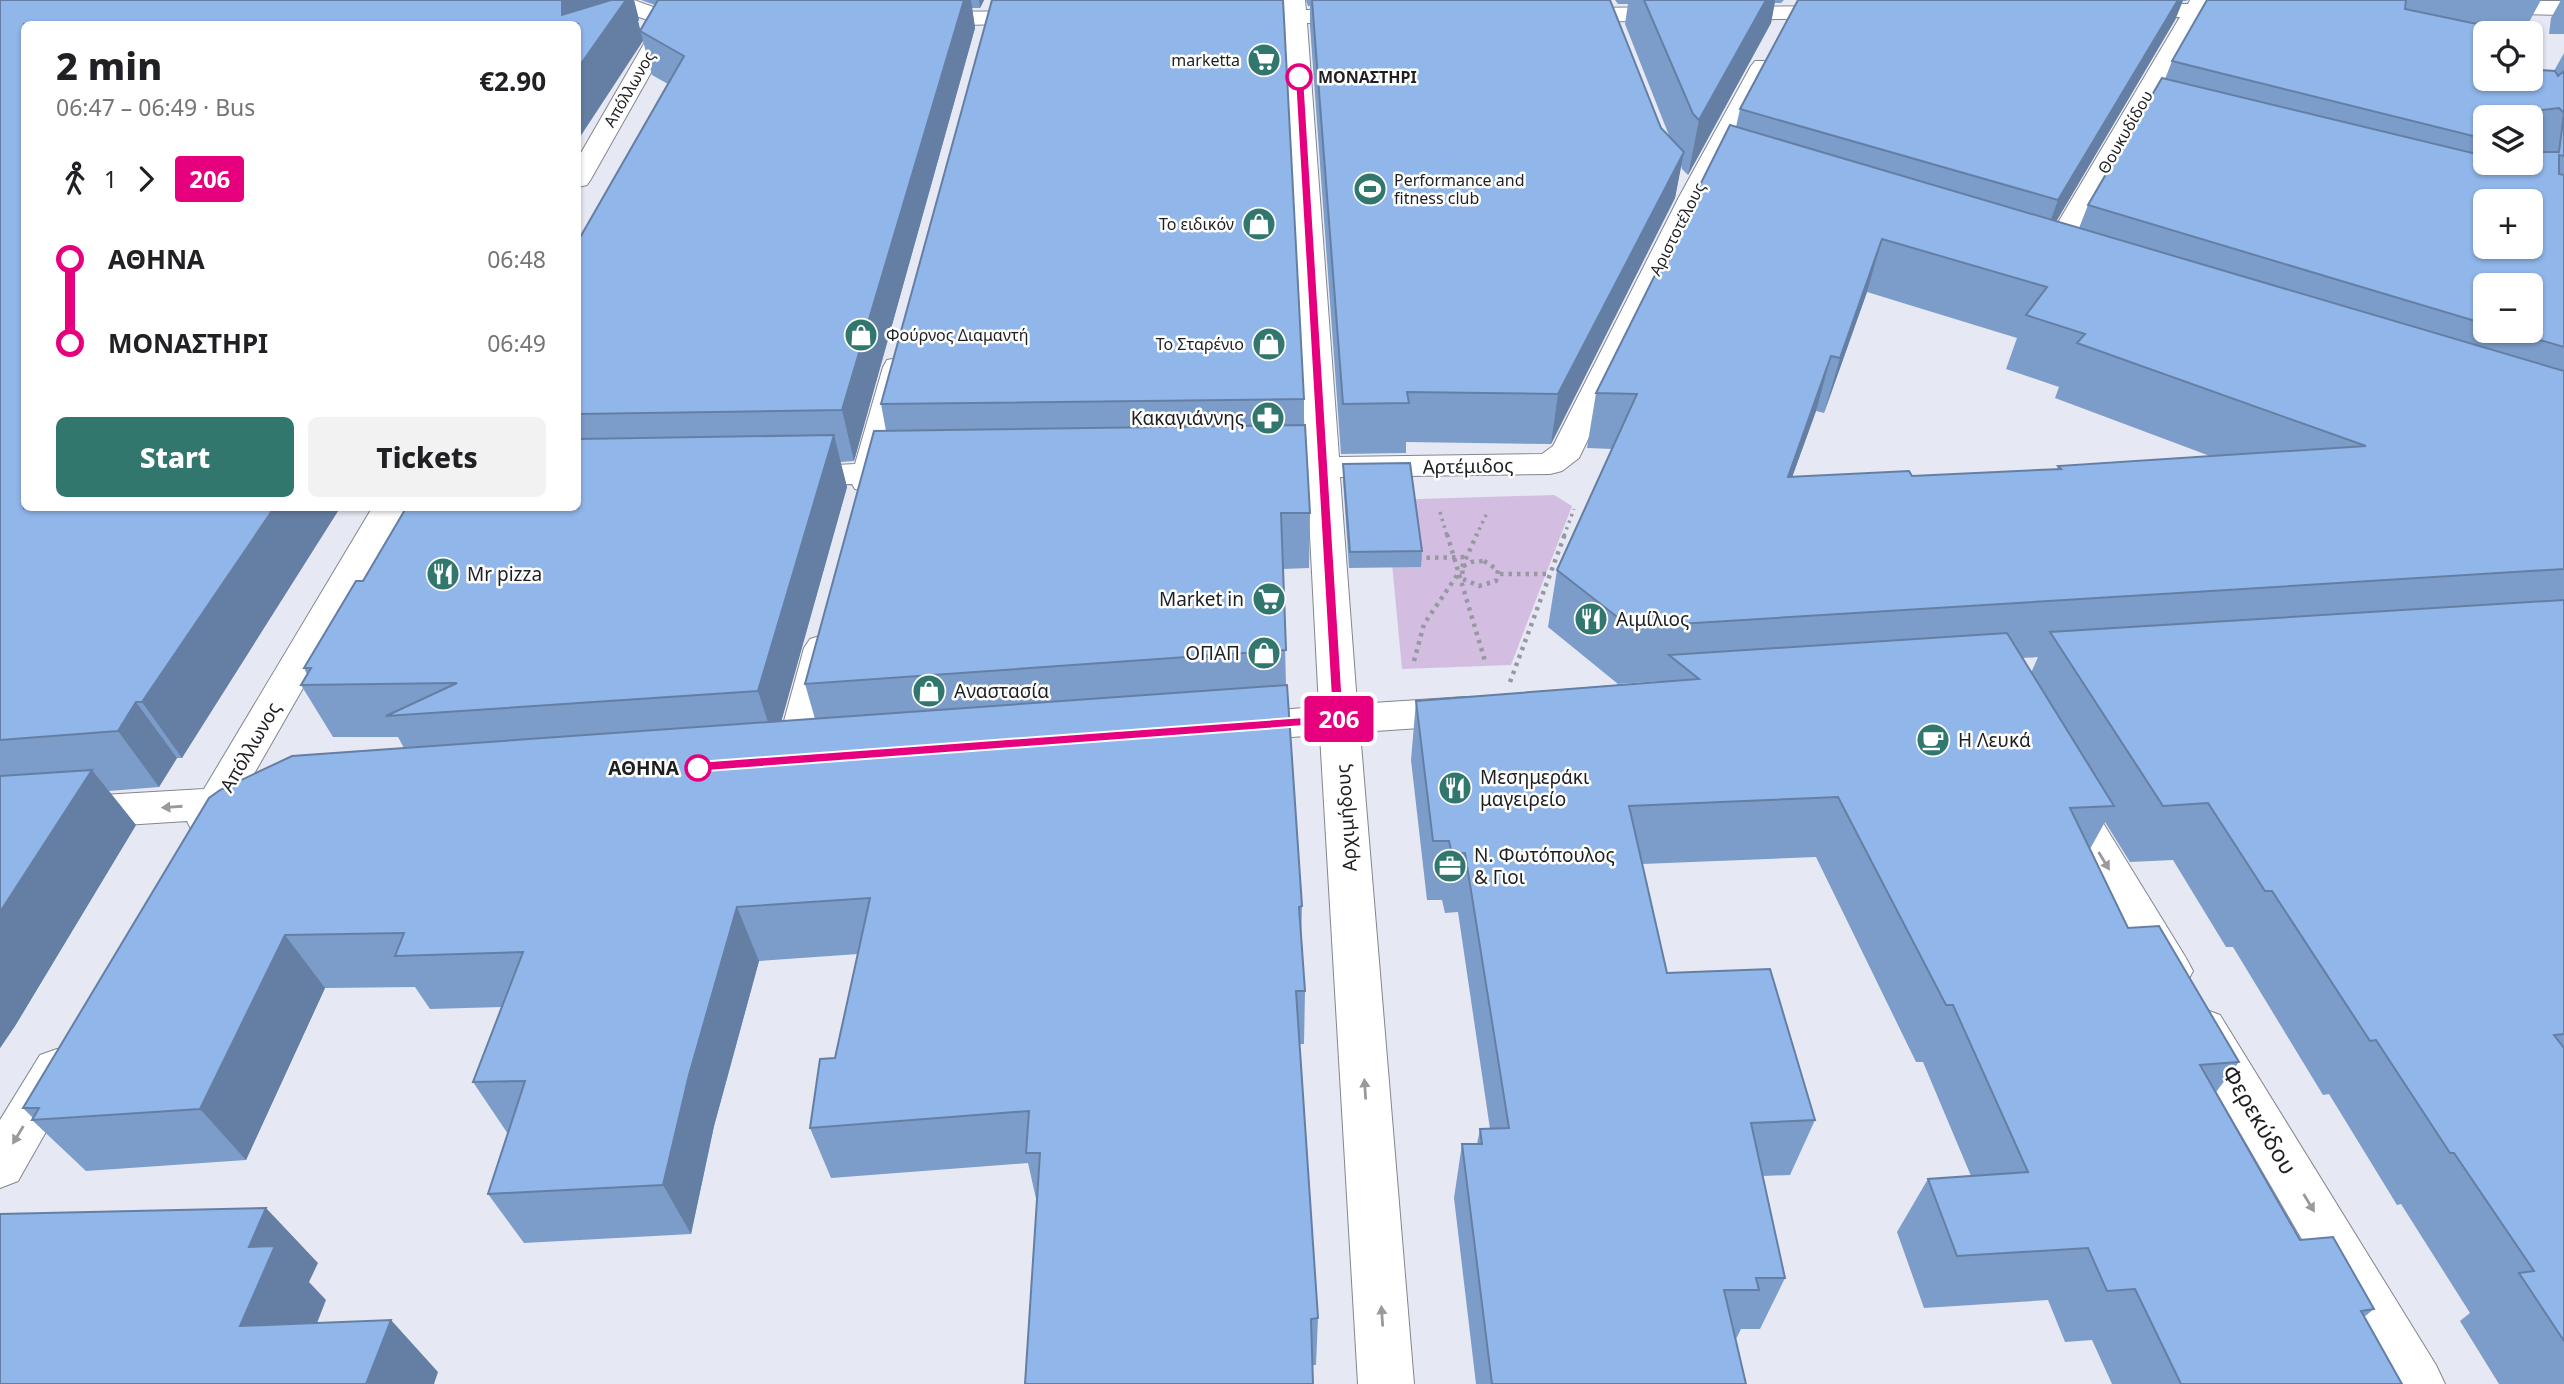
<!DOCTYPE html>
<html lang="en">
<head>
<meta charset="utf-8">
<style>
  :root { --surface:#fff; --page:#f2f2f2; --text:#202124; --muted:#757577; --accent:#31776e }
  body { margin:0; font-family:"Noto Sans",sans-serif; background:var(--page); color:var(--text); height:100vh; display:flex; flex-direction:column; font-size:26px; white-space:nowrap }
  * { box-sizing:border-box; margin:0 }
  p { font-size:23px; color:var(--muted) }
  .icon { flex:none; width:38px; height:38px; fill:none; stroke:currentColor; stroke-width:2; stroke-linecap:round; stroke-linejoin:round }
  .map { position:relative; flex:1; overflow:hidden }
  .side { position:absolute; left:21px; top:21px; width:560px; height:490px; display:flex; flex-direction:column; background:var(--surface); border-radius:10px; box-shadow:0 2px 5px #0004 }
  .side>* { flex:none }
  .badge { padding:0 14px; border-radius:5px; font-size:24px; line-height:46px }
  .tools { position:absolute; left:2473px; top:21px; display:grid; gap:14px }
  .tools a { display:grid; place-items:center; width:70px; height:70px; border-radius:10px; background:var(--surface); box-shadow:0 2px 5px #0004; font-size:35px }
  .map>.badge { position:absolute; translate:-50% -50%; box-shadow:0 0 0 4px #fff }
  .legs { display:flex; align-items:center; gap:10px; height:77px; padding:0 35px; font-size:23px }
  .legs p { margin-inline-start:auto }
  .overview { display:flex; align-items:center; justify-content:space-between; height:119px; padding:0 35px }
  h1 { font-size:38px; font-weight:800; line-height:52px }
  .button { display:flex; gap:14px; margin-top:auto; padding:14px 35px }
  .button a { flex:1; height:80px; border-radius:10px; background:var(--accent); color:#fff; font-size:28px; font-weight:800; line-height:80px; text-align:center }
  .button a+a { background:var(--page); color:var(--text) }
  ul { padding:0 35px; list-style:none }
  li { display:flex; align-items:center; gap:24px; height:84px; font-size:26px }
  li i { display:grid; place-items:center; width:10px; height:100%; margin:0 9px; background:currentColor }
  li i::after { content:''; width:18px; height:18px; margin:-9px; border:5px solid; border-radius:50%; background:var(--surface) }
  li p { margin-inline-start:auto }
  li:first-child i { background:linear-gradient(#0000 50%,currentColor 0) }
  li:last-child i { background:linear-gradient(currentColor 50%,#0000 0) }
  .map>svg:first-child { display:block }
  .green { fill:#d3bee2 }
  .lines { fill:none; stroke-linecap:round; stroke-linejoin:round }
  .minor-casing { stroke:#83868f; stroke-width:2 }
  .path-far1 { stroke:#9798a1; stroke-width:3.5; stroke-dasharray:2.5 4.5; stroke-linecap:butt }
  .path { stroke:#9798a1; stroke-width:4.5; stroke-dasharray:3.5 5; stroke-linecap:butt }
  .minor { fill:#fff; fill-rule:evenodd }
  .wall { fill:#7c9dc9; fill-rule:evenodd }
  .shaded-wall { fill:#657fa4 }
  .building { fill:#90b6ea; stroke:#657fa4; stroke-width:2; fill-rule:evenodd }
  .oneway { fill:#9a9a9c }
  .line-1 { fill:#e6007e; stroke:#fff; stroke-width:2 }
  .stop-1-dot { fill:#fff; stroke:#e6007e; stroke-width:3.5 }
  .labels { text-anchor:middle; stroke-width:5; stroke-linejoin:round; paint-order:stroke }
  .far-poi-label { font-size:16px; fill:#1e1f23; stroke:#fff; text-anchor:end }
  .far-stop-label { font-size:16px; font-weight:bold; fill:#1e1f23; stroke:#fff; text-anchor:start }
  .far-street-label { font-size:16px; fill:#1e1f23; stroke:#fff }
  .poi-label { font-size:19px; fill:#1e1f23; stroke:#fff; text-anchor:start }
  .street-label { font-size:19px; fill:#1e1f23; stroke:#fff }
  .stop-label { font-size:19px; font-weight:bold; fill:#1e1f23; stroke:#fff; text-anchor:end }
  .near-street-label { font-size:23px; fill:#1e1f23; stroke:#fff }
</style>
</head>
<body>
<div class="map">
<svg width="2564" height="1384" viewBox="0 0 2564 1384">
  <rect width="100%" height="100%" fill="#e6e8f3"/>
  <!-- green -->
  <path class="green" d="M1554,495L1572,506L1511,665L1402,669L1386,500Z"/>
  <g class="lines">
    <defs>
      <path id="minor" d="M602,0H634L664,11L670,0H692L591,179L587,185L578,187V158L656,23L605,5Z
        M1283,0H1305L1306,10L1361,9L1372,16L1361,23H1307L1339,457L1542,454L1553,446L1679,197L1751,66L1755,61H1771L1775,66L1705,197L1579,458L1562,471L1550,474L1340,477L1357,704L1465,697L1479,701L1484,711L1479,721L1465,725L1360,732L1414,1384H1358L1320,735L1236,741L1222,737L1216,727L1222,717L1236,713L1319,707L1307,477L1255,478L1243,475L1238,468L1243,461L1306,457L1284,23L1233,24L1222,17L1233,10H1284Z
        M2190,0H2212L2210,4L2254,3L2265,10L2254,17H2202L2149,111L2200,124L2203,129L2200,134L2191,136L2141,124L2058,269L2048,271L2038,269L2034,263L2180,17L2125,18L2114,11L2125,4H2188Z
        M2486,1H2564V15L2478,13L2475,8L2478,3Z
        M1844,6L1855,13L1852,18L1565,22L1554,15L1565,8Z
        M1039,11L1047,13L1050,18L1047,23L921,26L910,19L921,12Z
        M898,358L909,360L913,367L889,463L927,466L932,473L927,480L883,484L879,489L867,492L855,489L852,484L793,485L781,482L776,475L781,468L855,464L883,367L887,360Z
        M372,508H406L247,786L273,790L279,801L273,812L229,818L222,831L207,836L192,831L187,821L0,833V801L204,789Z
        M823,635L836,639L842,648L813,761L807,771L793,776L779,771L773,761L804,648L810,639Z
        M2066,783L2081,787L2186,958L2193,971L2186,984L2170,990L2154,984L2045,798L2051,787Z
        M2204,1009L2220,1015L2436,1365L2445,1384H2386L2188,1043L2181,1029L2188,1015Z
        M57,1049L74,1055L81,1070L18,1181L0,1188V1120L40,1055Z"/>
    </defs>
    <!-- minor casing -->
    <use href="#minor" class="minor-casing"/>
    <!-- path-far1 -->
    <path class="path-far1" d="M1440,512L1447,536
      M1476,536L1487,513
      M1564,536L1574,509"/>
    <!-- path -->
    <path class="path" d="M1447,534L1485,661
      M1418,558L1468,557
      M1484,561L1498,570L1496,581L1479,586L1463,579L1462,567L1471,562Z
      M1462,567L1477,534
      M1500,574H1550
      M1414,661L1424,624L1460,571
      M1510,682L1565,534"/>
    <!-- minor -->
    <use href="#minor" class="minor"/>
  </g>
  <!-- wall -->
  <path class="wall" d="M0,0H634L639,20L638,21L640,30L655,5L641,0H984L980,8H972L975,28L854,461L840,462L847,487L781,721L815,719L805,684L886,431L881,404L1304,399V426L1310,513L1309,568L1283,569L1286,685L1302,906L1301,942L1305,991L1304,1044H1299L1318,1318L1316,1365H1313L1037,1203L1028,1163L831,1178L810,1128L835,1058L858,954L759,961L714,1126L691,1234L524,1243L488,1194L508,1134L473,1082L502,1007L430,1009L415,987L325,988L246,1160L86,1171L32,1120L33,1118L23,1108L404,748L398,737H333L301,685L307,674L304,668L363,581L578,508V241L668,84L652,75L643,41L578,24L182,758H177L159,787L109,791L136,825L15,1026L0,1048Z
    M1306,0H1610L1661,128L1670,138L1625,24L1628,4H1618L1615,0H1784L1781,3H1775L1771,23L1688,175L1682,169L1681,165L1675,198L1551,444L1406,442V453L1341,454L1310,26V6H1308Z
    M1798,0H2188L2186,1H2183L2175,20L2056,221L2079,228L2088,205L2165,79L2172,61L2207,0H2541L2523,33H2485L2538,70L2554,71L2564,53V1384H2499L2460,1321L2470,1313L2401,1204L2397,1205L2329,1094L2323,1095L2233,947H2226L2173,860L2130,862L2105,822L2090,849L2128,928L2239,1062L2216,1092L2300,1240L2374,1309L2364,1317L2402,1384H2112L2092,1340L2065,1342L2048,1300L1924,1308L1897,1232L1928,1179L1971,1176L1923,1062H1916L1816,857L1642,864L1667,973L1815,1120L1790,1175L1763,1176L1785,1278L1760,1329H1741L1736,1339L1746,1384H1476L1454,1198L1462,1144H1477L1480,1129H1490L1458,912L1445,913L1442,900H1427L1411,760L1416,701L1662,681L1618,684L1548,627L1557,570L1612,449L1587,448L1596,393L1736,127L1740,109ZM2485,117H2530V163H2485ZM2485,285L2530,331H2485ZM1867,292L2017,338L2006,369L2059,387L2055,398L2210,456L2058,466L2057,469L1912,476L1792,477L1816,411L1824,413ZM2038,657L2031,673L2022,658Z
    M2561,0H2564V34H2549L2551,18Z
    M1343,464L1422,551L1421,567L1349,568L1343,480Z"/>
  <!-- shaded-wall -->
  <path class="shaded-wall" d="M562,0H634L639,20L638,21L643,41L578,140V68L562,15Z
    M964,0H971L975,28L854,461L842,410Z
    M979,0H984L980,8Z
    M1766,0H1775L1771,23L1688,175L1699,120Z
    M2178,0H2183L2175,20L2040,249L2058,200Z
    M1684,152L1675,198L1551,444L1558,394Z
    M1882,239L1867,292L1824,413L1840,358Z
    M1831,356L1816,411L1772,533L1788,477Z
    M834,435L847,487L775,744L758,691Z
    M274,508H340L182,758L142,702Z
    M136,702L177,758L159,787L118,731Z
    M92,770L136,825L15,1026L0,1048V912Z
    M737,907L759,961L714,1126L691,1234L663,1185L689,1075Z
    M285,935L325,988L246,1160L200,1109Z
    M266,1208L318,1263L309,1282L326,1300L296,1377L240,1326L249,1247Z
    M391,1320L438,1372L434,1384H366Z"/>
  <!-- building -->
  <path class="building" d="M0,0H562V15L611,0H626L578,68V24H24V508H274L142,702H136L118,731L0,740Z
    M658,0H964L842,410L578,414V241L684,56L640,31Z
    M992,0H1283L1304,399L881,404Z
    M1312,0H1610L1661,128L1684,152L1558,394L1407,392L1409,403L1343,404Z
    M1644,0H1766L1699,120L1693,114Z
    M1798,0H2178L2058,200L1740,109Z
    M2207,0H2406L2405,9L2520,33H2485V79H2530V36L2540,38L2538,70L2555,71L2558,76L2564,71V113L2559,108L2533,111L2530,130V117H2485V139L2172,61Z
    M2162,78L2485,156V163H2530V152H2559L2564,113V156L2559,155V174L2564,175V347L2509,331H2530V285H2485V324L2088,205ZM2485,201H2530V247H2485Z
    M1730,125L2564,371V569L1630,627L1557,570L1637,394L1596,393ZM1882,239L2047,287L2026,315L2085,334L2077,343L2366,446L2058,466L2061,469L1912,476L1909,471L1788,477L1831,356L1840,358Z
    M1305,425L1310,513H1281L1286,650L805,684L874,431Z
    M834,435L758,691L386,716L457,683L301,685L311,668H304L356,581H363L406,508H578V439Z
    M1410,463L1422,551L1350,552L1343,464Z
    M2564,600V1034L2554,1035L2564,1048V1341L2519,1273L2534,1271L2454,1153H2450L2376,1040L2370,1041L2272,891H2265L2208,803L2163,806L2050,632Z
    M2007,633L2114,806L2070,808L2128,928L2159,926L2239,1062L2200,1065L2300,1240L2333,1237L2374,1309L2361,1311L2402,1384H2181L2135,1289L2107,1291L2088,1248L1957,1256L1928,1179L2028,1172L1953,1005H1946L1838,797L1629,806L1667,973L1770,969L1815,1120L1751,1123L1785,1278H1756L1759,1290H1724L1746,1384H1492L1462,1144H1482L1480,1129L1509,1128L1465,853L1452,854L1449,841H1433L1416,701L1699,679L1669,655Z
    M1287,685L1302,906L1299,907L1305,991H1296L1318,1318L1311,1319L1313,1384H1025L1040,1153H1026L1029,1111L810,1128L820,1059L835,1058L870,898L737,907L689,1075L663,1185L488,1194L525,1081L473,1082L523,952L395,956L404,933L285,935L200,1109L32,1120L39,1108H23L209,798L220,790L292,756Z
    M92,770L0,912V776Z
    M266,1208L249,1247L275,1246L240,1326L391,1320L366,1384H0V1214Z"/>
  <!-- one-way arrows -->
  <defs><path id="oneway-solid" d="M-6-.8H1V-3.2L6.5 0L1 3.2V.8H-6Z" transform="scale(1.75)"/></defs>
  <g class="oneway">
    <use href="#oneway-solid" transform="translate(172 807) rotate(176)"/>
    <use href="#oneway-solid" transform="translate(2104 861) rotate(59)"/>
    <use href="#oneway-solid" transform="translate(1365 1089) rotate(-94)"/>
    <use href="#oneway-solid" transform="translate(18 1135) rotate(121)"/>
    <use href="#oneway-solid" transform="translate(2309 1203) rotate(59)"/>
    <use href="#oneway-solid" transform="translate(1382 1316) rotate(-94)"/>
  </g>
  <!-- line-1 -->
  <path class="line-1" d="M1299,74L1304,77L1344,723L693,772L690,768L698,762L1332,715L1295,77Z"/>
  <!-- icons -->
  <defs>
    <symbol id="supermarket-disc" viewBox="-11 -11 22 22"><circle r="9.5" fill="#31776e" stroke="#fff"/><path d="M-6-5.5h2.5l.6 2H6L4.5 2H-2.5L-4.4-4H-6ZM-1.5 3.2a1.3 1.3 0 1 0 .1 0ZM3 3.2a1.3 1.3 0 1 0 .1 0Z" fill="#fff"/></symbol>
    <symbol id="stadium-disc" viewBox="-11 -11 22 22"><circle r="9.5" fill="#31776e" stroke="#fff"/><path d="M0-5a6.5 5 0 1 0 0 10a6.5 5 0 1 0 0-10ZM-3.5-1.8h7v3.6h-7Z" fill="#fff"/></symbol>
    <symbol id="shop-disc" viewBox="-11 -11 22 22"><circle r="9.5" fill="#31776e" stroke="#fff"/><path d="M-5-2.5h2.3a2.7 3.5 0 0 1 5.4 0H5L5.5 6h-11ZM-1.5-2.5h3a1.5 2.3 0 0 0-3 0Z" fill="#fff"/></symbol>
    <symbol id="pharmacy-disc" viewBox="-11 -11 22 22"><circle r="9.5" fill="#31776e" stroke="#fff"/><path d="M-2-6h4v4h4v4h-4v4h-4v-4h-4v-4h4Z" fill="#fff"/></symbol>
    <symbol id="restaurant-disc" viewBox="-11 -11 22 22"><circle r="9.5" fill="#31776e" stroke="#fff"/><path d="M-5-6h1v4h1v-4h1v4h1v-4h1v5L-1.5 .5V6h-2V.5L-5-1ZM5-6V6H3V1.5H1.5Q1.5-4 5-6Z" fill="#fff"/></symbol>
    <symbol id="cafe-disc" viewBox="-11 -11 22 22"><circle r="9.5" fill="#31776e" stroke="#fff"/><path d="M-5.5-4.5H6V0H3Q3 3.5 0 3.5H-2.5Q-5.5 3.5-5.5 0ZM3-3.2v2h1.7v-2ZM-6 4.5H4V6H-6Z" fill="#fff"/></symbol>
    <symbol id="office-disc" viewBox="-11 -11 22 22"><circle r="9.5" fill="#31776e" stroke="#fff"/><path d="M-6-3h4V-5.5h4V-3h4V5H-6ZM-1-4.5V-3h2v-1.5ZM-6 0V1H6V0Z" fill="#fff"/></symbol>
  </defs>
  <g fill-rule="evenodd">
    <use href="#supermarket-disc" x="1245" y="41" width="38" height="38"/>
    <use href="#stadium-disc" x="1351" y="170" width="38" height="38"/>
    <use href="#shop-disc" x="1240" y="205" width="38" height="38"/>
    <use href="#shop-disc" x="842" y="316" width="38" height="38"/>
    <use href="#shop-disc" x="1250" y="325" width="38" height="38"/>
    <use href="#pharmacy-disc" x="1249" y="399" width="38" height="38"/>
    <use href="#restaurant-disc" x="424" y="555" width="38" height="38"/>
    <use href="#supermarket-disc" x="1250" y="580" width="38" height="38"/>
    <use href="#restaurant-disc" x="1572" y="600" width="38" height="38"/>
    <use href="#shop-disc" x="1245" y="634" width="38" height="38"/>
    <use href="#shop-disc" x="910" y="672" width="38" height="38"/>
    <use href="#cafe-disc" x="1914" y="721" width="38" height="38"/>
    <use href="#restaurant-disc" x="1436" y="769" width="38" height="38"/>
    <use href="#office-disc" x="1431" y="847" width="38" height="38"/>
  </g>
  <!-- markers -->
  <g class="stop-1-dot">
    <circle cx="1299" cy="77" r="12"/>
    <circle cx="698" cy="768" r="12"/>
  </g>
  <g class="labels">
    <!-- far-poi labels -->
    <g class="far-poi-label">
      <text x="1240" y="66">marketta</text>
      <text x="1394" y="186" text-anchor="start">Performance and<tspan x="1394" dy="18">fitness club</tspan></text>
      <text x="1234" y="230">Το ειδικόν</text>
      <text x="886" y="341" text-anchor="start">Φούρνος Διαμαντή</text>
      <text x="1244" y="350">Το Σταρένιο</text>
    </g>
    <!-- far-stop labels -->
    <g class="far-stop-label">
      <text x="1318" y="83">ΜΟΝΑΣΤΗΡΙ</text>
    </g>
    <!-- far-street labels -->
    <g class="far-street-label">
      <text transform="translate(629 89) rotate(-60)" y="6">Απόλλωνος</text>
      <text transform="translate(2125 132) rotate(-60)" y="6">Θουκυδίδου</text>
      <text transform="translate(1677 229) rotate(-63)" y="6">Αριστοτέλους</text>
    </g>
    <!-- poi labels -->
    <g class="poi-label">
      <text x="1244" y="425" text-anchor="end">Κακαγιάννης</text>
      <text x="467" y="581">Mr pizza</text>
      <text x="1244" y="606" text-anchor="end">Market in</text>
      <text x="1616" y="626">Αιμίλιος</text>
      <text x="1240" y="660" text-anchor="end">ΟΠΑΠ</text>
      <text x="954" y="698">Αναστασία</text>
      <text x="1958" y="747">Η Λευκά</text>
      <text x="1480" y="784">Μεσημεράκι<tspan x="1480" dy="22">μαγειρείο</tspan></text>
      <text x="1474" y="862">Ν. Φωτόπουλος<tspan x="1474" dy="22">&amp; Γιοι</tspan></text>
    </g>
    <!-- street labels -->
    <g class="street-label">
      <text transform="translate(1468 466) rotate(-1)" y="7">Αρτέμιδος</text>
      <text transform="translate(250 747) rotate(-60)" y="7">Απόλλωνος</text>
      <text transform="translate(1346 818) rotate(-94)" y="7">Αρχιμήδους</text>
    </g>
    <!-- stop labels -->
    <g class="stop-label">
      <text x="679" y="775">ΑΘΗΝΑ</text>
    </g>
    <!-- near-street labels -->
    <g class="near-street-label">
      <text transform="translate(2259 1120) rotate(59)" y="8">Φερεκύδου</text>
    </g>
  </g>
</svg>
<div class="tools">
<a><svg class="icon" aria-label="locate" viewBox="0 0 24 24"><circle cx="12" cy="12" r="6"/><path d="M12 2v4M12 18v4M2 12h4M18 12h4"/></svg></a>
<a><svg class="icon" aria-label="layers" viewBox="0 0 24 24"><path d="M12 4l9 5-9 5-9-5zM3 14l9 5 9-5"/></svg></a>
<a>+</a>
<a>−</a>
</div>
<b class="badge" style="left:1339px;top:719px;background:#e6007e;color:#fff">206</b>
<section class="side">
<div class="overview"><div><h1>2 min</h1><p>06:47 – 06:49 · Bus</p></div><b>€2.90</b></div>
<div class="legs"><svg class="icon" aria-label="walk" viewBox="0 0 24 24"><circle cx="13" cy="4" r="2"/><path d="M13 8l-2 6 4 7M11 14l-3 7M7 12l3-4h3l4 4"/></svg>1<svg class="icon" aria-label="forward" viewBox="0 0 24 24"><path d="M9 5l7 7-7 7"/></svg><b class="badge" style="background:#e6007e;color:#fff">206</b></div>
<ul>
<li><i style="color:#e6007e"></i><b>ΑΘΗΝΑ</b><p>06:48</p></li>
<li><i style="color:#e6007e"></i><b>ΜΟΝΑΣΤΗΡΙ</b><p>06:49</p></li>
</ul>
<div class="button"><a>Start</a><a>Tickets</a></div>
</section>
</div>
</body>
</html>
